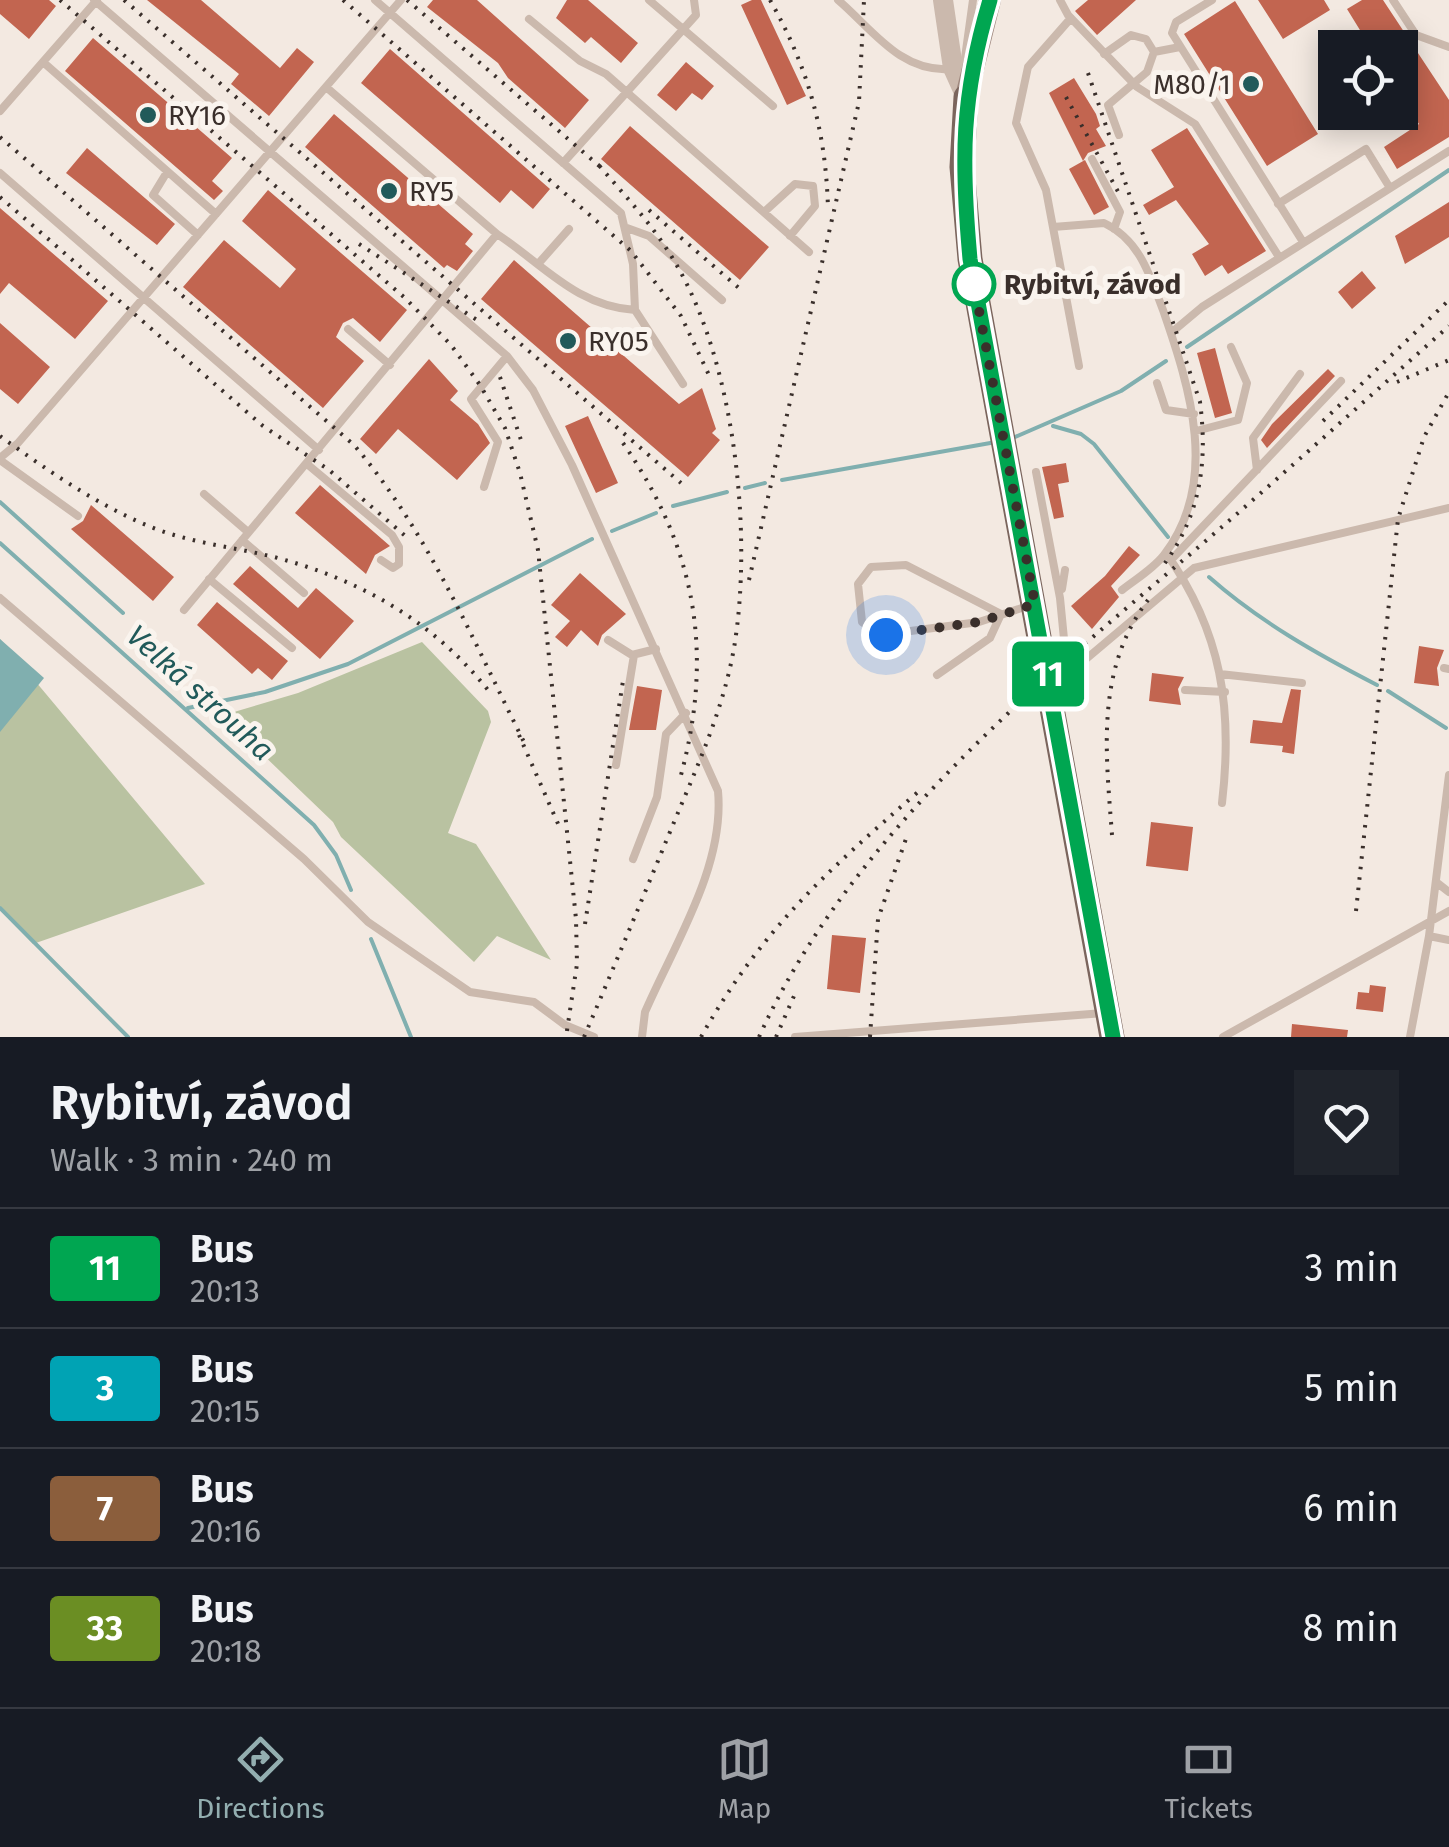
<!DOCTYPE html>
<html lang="en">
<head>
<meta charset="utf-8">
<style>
  :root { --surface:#171b24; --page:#20242c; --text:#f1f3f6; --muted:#9ea1a6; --line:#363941; --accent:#93aeb0 }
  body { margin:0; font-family:"Fira Sans",sans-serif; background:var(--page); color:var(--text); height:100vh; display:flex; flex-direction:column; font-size:38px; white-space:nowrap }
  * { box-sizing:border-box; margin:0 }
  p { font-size:32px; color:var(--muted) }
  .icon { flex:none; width:55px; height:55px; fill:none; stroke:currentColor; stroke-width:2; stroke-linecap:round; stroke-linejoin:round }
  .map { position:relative; height:1037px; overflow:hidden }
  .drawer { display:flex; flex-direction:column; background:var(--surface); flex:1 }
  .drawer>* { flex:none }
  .badge { padding:0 20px; border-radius:8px; font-size:35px; line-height:65px }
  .buttons { position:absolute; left:1318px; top:30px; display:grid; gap:20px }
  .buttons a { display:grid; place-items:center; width:100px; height:100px; border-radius:0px; background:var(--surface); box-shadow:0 5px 25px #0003; font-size:50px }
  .you { position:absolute; width:50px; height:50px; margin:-25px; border:8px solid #fff; border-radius:50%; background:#1a73e8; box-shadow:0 0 0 15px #1a73e833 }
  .map>.badge { position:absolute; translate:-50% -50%; box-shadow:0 0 0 5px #fff }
  .round { display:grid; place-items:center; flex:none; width:105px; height:105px; border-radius:0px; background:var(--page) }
  .head { display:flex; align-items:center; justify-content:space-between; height:170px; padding:0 50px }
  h1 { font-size:48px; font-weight:600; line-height:75px }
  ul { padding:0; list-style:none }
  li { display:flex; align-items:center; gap:30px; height:120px; padding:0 50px; border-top:2px solid var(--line) }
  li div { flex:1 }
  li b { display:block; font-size:38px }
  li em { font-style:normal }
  li .badge { min-width:110px; font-weight:700; text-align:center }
  .tabs { display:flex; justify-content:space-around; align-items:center; height:140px; border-top:2px solid var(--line); background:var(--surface); font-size:28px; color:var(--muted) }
  .tabs a { display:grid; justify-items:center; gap:5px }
  .tabs .active { color:var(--accent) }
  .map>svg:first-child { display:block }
  .green { fill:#b9c2a1 }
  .water { fill:#80afaf }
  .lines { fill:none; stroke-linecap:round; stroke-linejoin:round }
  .stream { stroke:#80afaf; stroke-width:4 }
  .building { fill:#c26550 }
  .service { stroke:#cbb9ad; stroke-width:8 }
  .tertiary { stroke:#cbb9ad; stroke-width:20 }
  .secondary { stroke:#9f887e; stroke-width:22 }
  .primary { stroke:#7b655d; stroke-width:25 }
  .rail { stroke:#3a2f2b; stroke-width:4; stroke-dasharray:2.5 8; stroke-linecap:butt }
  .line-casing { stroke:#fff; stroke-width:22 }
  .line { stroke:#00a651; stroke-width:15 }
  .walk { stroke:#3a2f2b; stroke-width:10; stroke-dasharray:0 18 }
  .poi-dot { fill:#215a5a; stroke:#faf4ee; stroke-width:4 }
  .stop-dot { fill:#fff; stroke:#00a651; stroke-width:5 }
  .labels { text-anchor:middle; stroke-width:10; stroke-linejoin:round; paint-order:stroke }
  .poi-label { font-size:28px; fill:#3a2f2b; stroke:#faf4ee; text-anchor:start }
  .stop-label { font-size:28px; font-weight:bold; fill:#3a2f2b; stroke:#faf4ee; text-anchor:start }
  .water-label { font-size:30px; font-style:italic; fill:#215a5a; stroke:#faf4ee }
</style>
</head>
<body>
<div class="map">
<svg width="1449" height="1037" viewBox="0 0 1449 1037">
  <rect width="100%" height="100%" fill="#f3e9e1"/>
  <!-- green -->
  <path class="green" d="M0,639L205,884L33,944L0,910Z
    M422,642L488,711L491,722L448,833L476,844L551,960L497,936L474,962L341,837L333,822L230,723L234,712L298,693Z"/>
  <!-- water -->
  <path class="water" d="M0,639L44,678L0,732Z"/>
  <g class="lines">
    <!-- stream -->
    <path class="stream" d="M1187,347L1449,170
      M1053,426L1081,434L1094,444L1168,537
      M1015,437L1121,391L1166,361
      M782,480L996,442
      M745,488L765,483
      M0,502L123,613
      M673,506L727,492
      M612,531L656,513
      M0,543L314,825L336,855L351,890
      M1209,577C1260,622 1317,654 1377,685
      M1388,691L1446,728
      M188,708L265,692L348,664L592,539
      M0,908L128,1037
      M371,939L411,1037"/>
  </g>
  <!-- building -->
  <path class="building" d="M0,0H49L56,6L29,39L0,14Z
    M147,0H201L280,68L297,48L314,62L269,116L231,84L239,74Z
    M433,0H477L589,100L565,128L508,78L498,63L427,7Z
    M567,0H588L638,43L621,63L591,37L585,43L556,18Z
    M752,0H761L806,96L787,105L741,5Z
    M1088,0H1136L1097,35L1075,11Z
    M1258,0H1324L1330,10L1283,39Z
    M1362,0H1383L1449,100V137L1397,169L1384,147L1419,124L1400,94V48H1371L1347,9Z
    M1235,1L1318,134L1267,166L1184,34Z
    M93,38L232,158L212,181L223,191L214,200L65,71Z
    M390,49L550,189L533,209L511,190L500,203L361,83Z
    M686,62L714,86L702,100L692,93L676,111L657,95Z
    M1074,78L1096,114L1100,126L1096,129L1106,146L1088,153L1083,161L1049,93Z
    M334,114L473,234L465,244L473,251L457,271L447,265L444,268L305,147Z
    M630,126L769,247L740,280L601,159Z
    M1187,128L1266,251L1228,274L1222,265L1205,276L1192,254L1209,244L1176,200L1149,215L1143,205L1174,187L1151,150Z
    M87,148L175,224L157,245L66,173Z
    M1085,160L1109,207L1094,215L1069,169Z
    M268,190L407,310L380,342L353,318L343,323L336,337L364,361L323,408L183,287L224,240L280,288L296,269L242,221Z
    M1449,202V237L1405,264L1395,236Z
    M0,208L108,301L75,339L9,283L0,294Z
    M514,260L679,404L702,388L716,429L712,433L720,440L688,477L481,299Z
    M1362,271L1376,288L1352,309L1338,292Z
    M0,323L50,367L18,404L0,389Z
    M1215,348L1232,413L1215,418L1197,353Z
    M429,359L458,391L450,400L478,424L490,443L457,480L398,429L376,454L360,439Z
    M1328,369L1335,376L1267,448L1261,440L1272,424Z
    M588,416L618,483L596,493L565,426Z
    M1066,463L1069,482L1058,484L1064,517L1054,519L1042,467Z
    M320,485L390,546L375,555L366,574L295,513Z
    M91,505L174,577L153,601L71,529L83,521Z
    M1129,546L1140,555L1111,586L1119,597L1092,629L1071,606L1105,576Z
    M250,566L298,608L316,588L354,621L320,659L233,584Z
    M580,573L626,614L602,635L598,646L581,630L567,647L555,637L570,621L551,605Z
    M217,602L288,661L272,680L258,668L252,674L197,625Z
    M1419,646L1444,650L1437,668L1439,686L1414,683Z
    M1152,673L1184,677L1178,689L1181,705L1149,701Z
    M637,686L662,690L656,730H629Z
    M1291,689L1301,690L1294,754L1282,752L1283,746L1250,743L1253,720L1282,723Z
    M1151,822L1193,827L1188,871L1146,866Z
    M832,935L866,938L860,993L827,989Z
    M1370,985L1386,987L1383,1012L1356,1009L1358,992L1369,993Z
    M1292,1024L1348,1030L1347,1037H1291Z"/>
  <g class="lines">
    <!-- service -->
    <path class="service" d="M94,0L507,356L533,390L572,465L718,791C725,866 674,945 645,1012L642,1037
      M375,0L621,213L633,264L635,310L683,384
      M649,0L773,106
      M838,0C872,29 900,72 949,69
      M1060,0L1068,15L1137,87L1195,124L1279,257
      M1212,0L1176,22L1172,33L1303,242
      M1393,0L1416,35L1449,47
      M1071,18L1028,67L1016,123L1046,190L1079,366
      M529,19L580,61L606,74L809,252
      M1154,52L1180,47
      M1104,54L1131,35L1146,39L1154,52L1147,72L1108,105L1119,135
      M43,62L216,214
      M964,65L973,0
      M326,87L497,234
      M0,111L97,0
      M1092,159L1120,212L1114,229
      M563,163L696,15L694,0
      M167,172L153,195L198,235
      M0,173L319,450
      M1278,204L1366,149L1390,188
      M764,212L795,184L813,186L815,206L790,236
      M1053,227L1104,223C1140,240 1150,276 1163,310C1190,388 1220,482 1164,555C1153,569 1136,579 1122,590
      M627,228L649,236L722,300
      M538,264L569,229
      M348,329L390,365
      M1171,333L1202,307L1449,151
      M1157,383L1166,410L1194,414
      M1196,431L1238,420L1247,383L1231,347
      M0,458L18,443L401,0
      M0,460L78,516
      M307,464L392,535L399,547V564L393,568L381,560
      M1257,470L1253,438L1300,374
      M1036,472L1060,598L1064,639L1048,652
      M484,487L498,442L471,399L507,356
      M204,494L248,532
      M242,540L304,593
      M1166,553C1222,632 1233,709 1222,803
      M1171,560L1341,381
      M209,579L292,648
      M1062,589L1065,570
      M0,598L304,859L368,922L470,992L534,1002L565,1025L594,1037
      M184,610L497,234C544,265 576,306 635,310
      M1001,614L906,565L871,567L858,584L862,622L880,635L979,622L1031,605
      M608,640L632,655L656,649
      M1444,668L1449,669
      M1220,674L1302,683
      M937,675L990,638L1001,614
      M1054,686L1194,568L1449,508
      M1185,690L1225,692
      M616,765L634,655
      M633,859L657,797L666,734L686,713
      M1436,882L1449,892
      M1429,936L1449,940
      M795,1037L1104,1013
      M1223,1037L1449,911
      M1410,1037L1429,936L1449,775"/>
    <!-- tertiary -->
    <path class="tertiary" d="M943,0L953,68L966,97"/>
    <!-- secondary -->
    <path class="secondary" d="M966,97L990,0"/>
    <!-- primary -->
    <path class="primary" d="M966,97L962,167L970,259L1112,1037"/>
    <!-- rail -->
    <path class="rail" d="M60,0L405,298L451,345L480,385L505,428L520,473L538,550L576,919L577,964L566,1037
      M124,0L681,483
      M343,0L631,251L681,316L709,375
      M407,0L604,170
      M770,0C808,67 826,131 828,209
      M1088,73L1200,402C1208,464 1200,517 1162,567
      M1066,97L1121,197
      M0,137L354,445C429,533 473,641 525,744
      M0,197L263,426L329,470L410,540
      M649,210L740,289
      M359,244L477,320
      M500,377L522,443
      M1397,382L1449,360
      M1323,421L1449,300
      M0,436C47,470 97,505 151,527C188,542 231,547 270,556C357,578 431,619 488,690
      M623,443C696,548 714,652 681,775
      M749,580L859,102L864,0
      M519,735L559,826
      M1112,835C1106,753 1095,670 1148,600
      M1356,911L1398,519L1424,437L1449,392
      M585,924L623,681
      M584,1037C614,967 643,897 672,827C696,769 723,711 734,648C753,535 735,364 676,264C655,227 625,196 597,163
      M701,1037C762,929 826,872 918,792
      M759,1037C847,842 1028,691 1188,556C1276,481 1362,403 1449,326
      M776,1037L794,996
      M870,1037L878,919L908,833"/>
  </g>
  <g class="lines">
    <defs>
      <path id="line" d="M990,0C961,97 961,160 970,259L1113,1037"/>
    </defs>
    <!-- line casing -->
    <use href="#line" class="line-casing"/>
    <!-- line -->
    <use href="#line" class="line"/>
    <!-- walk -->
    <path class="walk" d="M886,635L979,622L1035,604L974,284"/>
  </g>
  <!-- markers -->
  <g class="poi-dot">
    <circle cx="1251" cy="84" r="10"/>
    <circle cx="148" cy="115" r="10"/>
    <circle cx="389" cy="191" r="10"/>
    <circle cx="568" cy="341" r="10"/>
  </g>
  <circle class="stop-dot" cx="974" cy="284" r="20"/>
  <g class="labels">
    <!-- poi labels -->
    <g class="poi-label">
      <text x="1231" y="94" text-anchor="end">M80/1</text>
      <text x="168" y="125">RY16</text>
      <text x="409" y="201">RY5</text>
      <text x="588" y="351">RY05</text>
    </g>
    <!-- stop labels -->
    <g class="stop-label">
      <text x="1004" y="294">Rybitví, závod</text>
    </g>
    <!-- water labels -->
    <g class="water-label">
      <text transform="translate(200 693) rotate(42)" y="10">Velká strouha</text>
    </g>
  </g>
</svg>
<div class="buttons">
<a><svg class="icon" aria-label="locate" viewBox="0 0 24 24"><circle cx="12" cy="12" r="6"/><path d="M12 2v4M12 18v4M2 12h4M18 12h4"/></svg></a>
</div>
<div class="you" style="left:886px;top:635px"></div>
<b class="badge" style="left:1048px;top:674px;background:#00a651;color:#fff">11</b>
</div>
<section class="drawer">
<div class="head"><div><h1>Rybitví, závod</h1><p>Walk · 3 min · 240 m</p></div><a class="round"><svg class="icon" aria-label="heart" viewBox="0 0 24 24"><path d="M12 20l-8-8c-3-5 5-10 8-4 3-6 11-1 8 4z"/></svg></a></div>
<ul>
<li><span class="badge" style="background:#00a651;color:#fff">11</span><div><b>Bus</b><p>20:13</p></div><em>3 min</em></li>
<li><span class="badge" style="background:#00a3b4;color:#fff">3</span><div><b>Bus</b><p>20:15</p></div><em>5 min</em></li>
<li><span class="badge" style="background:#8b5e3c;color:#fff">7</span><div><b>Bus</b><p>20:16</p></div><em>6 min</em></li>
<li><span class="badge" style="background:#6b8e23;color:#fff">33</span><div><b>Bus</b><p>20:18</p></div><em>8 min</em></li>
</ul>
</section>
<nav class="tabs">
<a class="active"><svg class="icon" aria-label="directions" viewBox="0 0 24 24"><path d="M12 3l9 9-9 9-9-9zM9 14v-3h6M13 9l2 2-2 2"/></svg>Directions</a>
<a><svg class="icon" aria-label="map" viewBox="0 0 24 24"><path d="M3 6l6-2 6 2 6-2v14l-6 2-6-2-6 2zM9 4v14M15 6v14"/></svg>Map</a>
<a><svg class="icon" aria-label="tickets" viewBox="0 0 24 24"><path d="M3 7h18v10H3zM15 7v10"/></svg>Tickets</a>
</nav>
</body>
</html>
